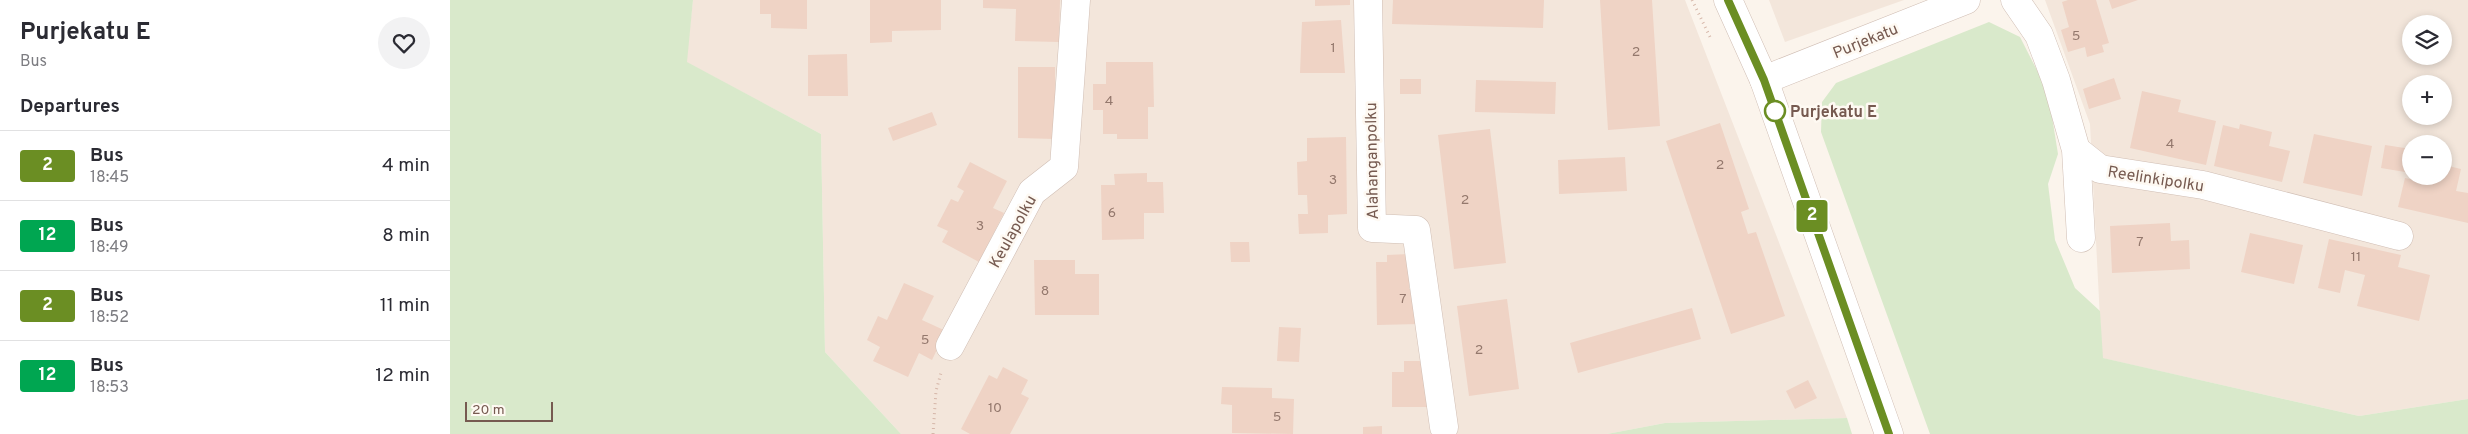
<!DOCTYPE html>
<html lang="en">
<head>
<meta charset="utf-8">
<style>
  :root { --surface:#fff; --page:#f2f2f3; --text:#2b2b33; --muted:#7c7c81; --line:#e1e1e2 }
  body { margin:0; font-family:Overpass,sans-serif; background:var(--page); color:var(--text); height:100vh; display:flex; flex-direction:column; font-size:19px; white-space:nowrap }
  * { box-sizing:border-box; margin:0 }
  p { font-size:16px; color:var(--muted) }
  .icon { flex:none; width:28px; height:28px; fill:none; stroke:currentColor; stroke-width:2; stroke-linecap:round; stroke-linejoin:round }
  .map { position:relative; flex:1; overflow:hidden }
  .drawer { display:flex; flex-direction:column; background:var(--surface); width:450px }
  .drawer>* { flex:none }
  .badge { padding:0 10px; border-radius:4px; font-size:18px; line-height:32px }
  .fabs { position:absolute; left:1952px; top:15px; display:grid; gap:10px }
  .fabs a { display:grid; place-items:center; width:50px; height:50px; border-radius:50%; background:var(--surface); box-shadow:0 2px 8px #0003; font-size:25px }
  .scale { position:absolute; left:15px; bottom:12px; width:88px; box-sizing:border-box; padding-left:5px; border:2px solid #765a50; border-top:0; font-size:14px; line-height:18px; white-space:nowrap; color:#765a50; -webkit-text-stroke:4px #fef9f2; paint-order:stroke }
  .map>.badge { position:absolute; translate:-50% -50%; box-shadow:0 0 0 2px #fff }
  h2 { padding:0 20px; font-size:19px; line-height:45px }
  .round { display:grid; place-items:center; flex:none; width:52px; height:52px; border-radius:26px; background:var(--page) }
  .headline { display:flex; align-items:center; justify-content:space-between; height:85px; padding:0 20px }
  h1 { font-size:24px; font-weight:700; line-height:38px }
  ul { padding:0; list-style:none }
  li { display:flex; align-items:center; gap:15px; height:70px; padding:0 20px; border-top:1px solid var(--line) }
  li div { flex:1 }
  li b { display:block; font-size:19px }
  li em { font-style:normal }
  li .badge { min-width:55px; font-weight:700; text-align:center }
  main { display:flex; flex:1; min-height:0 }
  .map>svg:first-child { display:block }
  .residential { fill:#f3e6db; fill-rule:evenodd }
  .green { fill:#d9e9cb }
  .building { fill:#efd3c5 }
  .lines { fill:none; stroke-linecap:round; stroke-linejoin:round }
  .minor-casing { stroke:#d0beb4; stroke-width:29 }
  .tertiary-casing { stroke:#d0beb4; stroke-width:29 }
  .path { stroke:#d5b6a8; stroke-width:3; stroke-dasharray:1 4; stroke-linecap:butt }
  .minor { stroke:#fff; stroke-width:28 }
  .tertiary { stroke:#fff; stroke-width:28 }
  .line-casing { stroke:#fff; stroke-width:11 }
  .line { stroke:#6b8e23; stroke-width:8 }
  .stop-dot { fill:#fff; stroke:#6b8e23; stroke-width:2.5 }
  .labels { text-anchor:middle; stroke-width:5; stroke-linejoin:round; paint-order:stroke }
  .number-label { font-size:14px; fill:#94786d }
  .street-label { font-size:16px; fill:#765a50; stroke:#fef9f2 }
  .stop-label { font-size:16px; font-weight:bold; fill:#765a50; stroke:#fef9f2; text-anchor:start }
</style>
</head>
<body>
<main>
<section class="drawer">
<div class="headline"><div><h1>Purjekatu E</h1><p>Bus</p></div><a class="round"><svg class="icon" aria-label="heart" viewBox="0 0 24 24"><path d="M12 20l-8-8c-3-5 5-10 8-4 3-6 11-1 8 4z"/></svg></a></div>
<h2>Departures</h2>
<ul>
<li><span class="badge" style="background:#6b8e23;color:#fff">2</span><div><b>Bus</b><p>18:45</p></div><em>4 min</em></li>
<li><span class="badge" style="background:#00a651;color:#fff">12</span><div><b>Bus</b><p>18:49</p></div><em>8 min</em></li>
<li><span class="badge" style="background:#6b8e23;color:#fff">2</span><div><b>Bus</b><p>18:52</p></div><em>11 min</em></li>
<li><span class="badge" style="background:#00a651;color:#fff">12</span><div><b>Bus</b><p>18:53</p></div><em>12 min</em></li>
</ul>
</section>
<div class="map">
<svg width="2018" height="434" viewBox="0 0 2018 434">
  <rect width="100%" height="100%" fill="#fbf4ec"/>
  <!-- residential -->
  <path class="residential" d="M243,0H1235L1397,418L1215,423L1157,434H451L375,352L371,134L236,62Z
    M1319,0H1454L1335,42Z
    M1595,0H2018V399L1909,416L1652,358L1640,124ZM1961,24H1994V56H1961ZM1961,84H1994V116H1961ZM1961,144H1994V176H1961Z"/>
  <!-- green -->
  <path class="green" d="M0,0H243L237,62L371,134L375,352L451,434H0Z
    M1539,22L1570,37L1598,92L1608,154L1598,184L1605,240L1625,288L1650,311L1653,358L1909,416L2018,399V434H1480L1371,132L1372,102L1386,83Z
    M1397,418L1402,434H1157L1215,423Z"/>
  <!-- building -->
  <path class="building" d="M310,0H357V29L321,28V14H310Z
    M420,0H491V30L442,31V42L420,43Z
    M533,0H610L609,42L565,41L566,9L533,8Z
    M865,0H900V5L865,6Z
    M943,0H1094L1093,28L942,24Z
    M1150,0H1202L1210,126L1158,130Z
    M1618,0H1646L1659,43L1652,45L1654,52L1637,57L1635,47L1618,52L1611,30L1619,27L1612,2Z
    M1659,0H1688L1662,9Z
    M891,20L895,73H850L852,22Z
    M397,54L398,96H358V55Z
    M656,62H703L704,107H698V139H667V134H653V110H643V84H656Z
    M568,67H605V139L568,138Z
    M1664,78L1671,99L1639,109L1633,89Z
    M950,79H971V94H950Z
    M1026,80L1106,82L1105,114L1025,112Z
    M1692,91L1731,100L1728,112L1766,121L1756,165L1680,148Z
    M482,112L487,125L443,141L438,128Z
    M1270,123L1299,209L1291,212L1298,234L1306,232L1335,316L1281,334L1216,141Z
    M1790,124L1822,132L1819,146L1840,151L1832,182L1764,166L1773,125L1789,129Z
    M1040,129L1056,263L1004,269L988,135Z
    M1864,134L1922,146L1912,196L1853,183Z
    M896,137L897,214L878,215V233L849,234L848,214H858L857,195H848L847,162L857,161V138Z
    M1935,145L1961,149V173L1931,168Z
    M1175,157L1177,191L1109,194L1108,160Z
    M520,162L557,181L543,208L554,213L529,262L492,242L498,231L487,226L501,199L508,202L514,191L507,187Z
    M1994,165L2011,169L2006,191L2018,193V223L1948,207L1955,178L1970,181L1971,176H1994Z
    M697,173V182H713L714,213H694V239L652,240L651,185H665L664,174Z
    M1720,223L1721,241L1739,240L1740,269L1662,273L1660,226Z
    M1800,233L1853,245L1844,284L1791,272Z
    M1879,239L1951,255L1948,267L1980,275L1969,321L1907,306L1915,275L1895,270L1890,293L1868,288Z
    M780,242H799L800,262H781Z
    M959,254V289H969V324L927,325L926,262H937V255Z
    M584,260H625V274H649V315H585Z
    M454,283L484,296L472,320L496,331L482,360L469,353L458,377L423,361L430,347L417,340L428,316L437,320Z
    M1057,299L1069,389L1019,396L1007,306Z
    M1242,308L1251,339L1128,373L1120,343Z
    M829,327L851,328L849,362L827,361Z
    M954,361H977V407H942V372H954Z
    M553,367L578,380L571,394L579,398L560,434H520L511,429L539,375L547,379Z
    M1358,380L1367,398L1345,409L1336,391Z
    M772,387L822,388V398L844,399L843,434L782,433V405L771,404Z
    M932,426V434H913V427Z"/>
  <g class="lines">
    <defs>
      <path id="minor" d="M918,0L922,228L966,230L994,427
        M1565,0L1589,35L1606,80L1626,150L1650,169L1753,185L1949,236
        M1314,80L1516,0
        M1626,150L1631,238
        M500,346L582,192L614,167L626,0"/>
      <path id="tertiary" d="M1278,0L1314,80L1439,434"/>
    </defs>
    <!-- minor casing -->
    <use href="#minor" class="minor-casing"/>
    <!-- tertiary casing -->
    <use href="#tertiary" class="tertiary-casing"/>
    <!-- path -->
    <path class="path" d="M1242,0L1260,37
      M483,434L486,391L491,373"/>
    <!-- minor -->
    <use href="#minor" class="minor"/>
    <!-- tertiary -->
    <use href="#tertiary" class="tertiary"/>
  </g>
  <g class="lines">
    <defs>
      <path id="line" d="M1278,0L1314,80L1439,434"/>
    </defs>
    <!-- line casing -->
    <use href="#line" class="line-casing"/>
    <!-- line -->
    <use href="#line" class="line"/>
  </g>
  <!-- markers -->
  <circle class="stop-dot" cx="1325" cy="111" r="10"/>
  <g class="labels">
    <!-- number labels -->
    <g class="number-label">
      <text x="1626" y="40">5</text>
      <text x="883" y="52">1</text>
      <text x="1186" y="56">2</text>
      <text x="659" y="105">4</text>
      <text x="1720" y="148">4</text>
      <text x="1270" y="169">2</text>
      <text x="883" y="184">3</text>
      <text x="1015" y="204">2</text>
      <text x="662" y="217">6</text>
      <text x="530" y="230">3</text>
      <text x="1690" y="246">7</text>
      <text x="1906" y="261">11</text>
      <text x="595" y="295">8</text>
      <text x="953" y="303">7</text>
      <text x="475" y="344">5</text>
      <text x="1029" y="354">2</text>
      <text x="545" y="412">10</text>
      <text x="827" y="421">5</text>
    </g>
    <!-- street labels -->
    <g class="street-label">
      <text transform="translate(1415 40) rotate(-22)" y="6">Purjekatu</text>
      <text transform="translate(921 161) rotate(-91)" y="6">Alahanganpolku</text>
      <text transform="translate(1706 178) rotate(9)" y="6">Reelinkipolku</text>
      <text transform="translate(562 231) rotate(-61)" y="6">Keulapolku</text>
    </g>
    <!-- stop labels -->
    <g class="stop-label">
      <text x="1340" y="117">Purjekatu E</text>
    </g>
  </g>
</svg>
<div class="fabs">
<a><svg class="icon" aria-label="layers" viewBox="0 0 24 24"><path d="M12 4l9 5-9 5-9-5zM3 14l9 5 9-5"/></svg></a>
<a>+</a>
<a>−</a>
</div>
<div class="scale">20 m</div>
<b class="badge" style="left:1362px;top:216px;background:#6b8e23;color:#fff">2</b>
</div>
</main>
</body>
</html>
